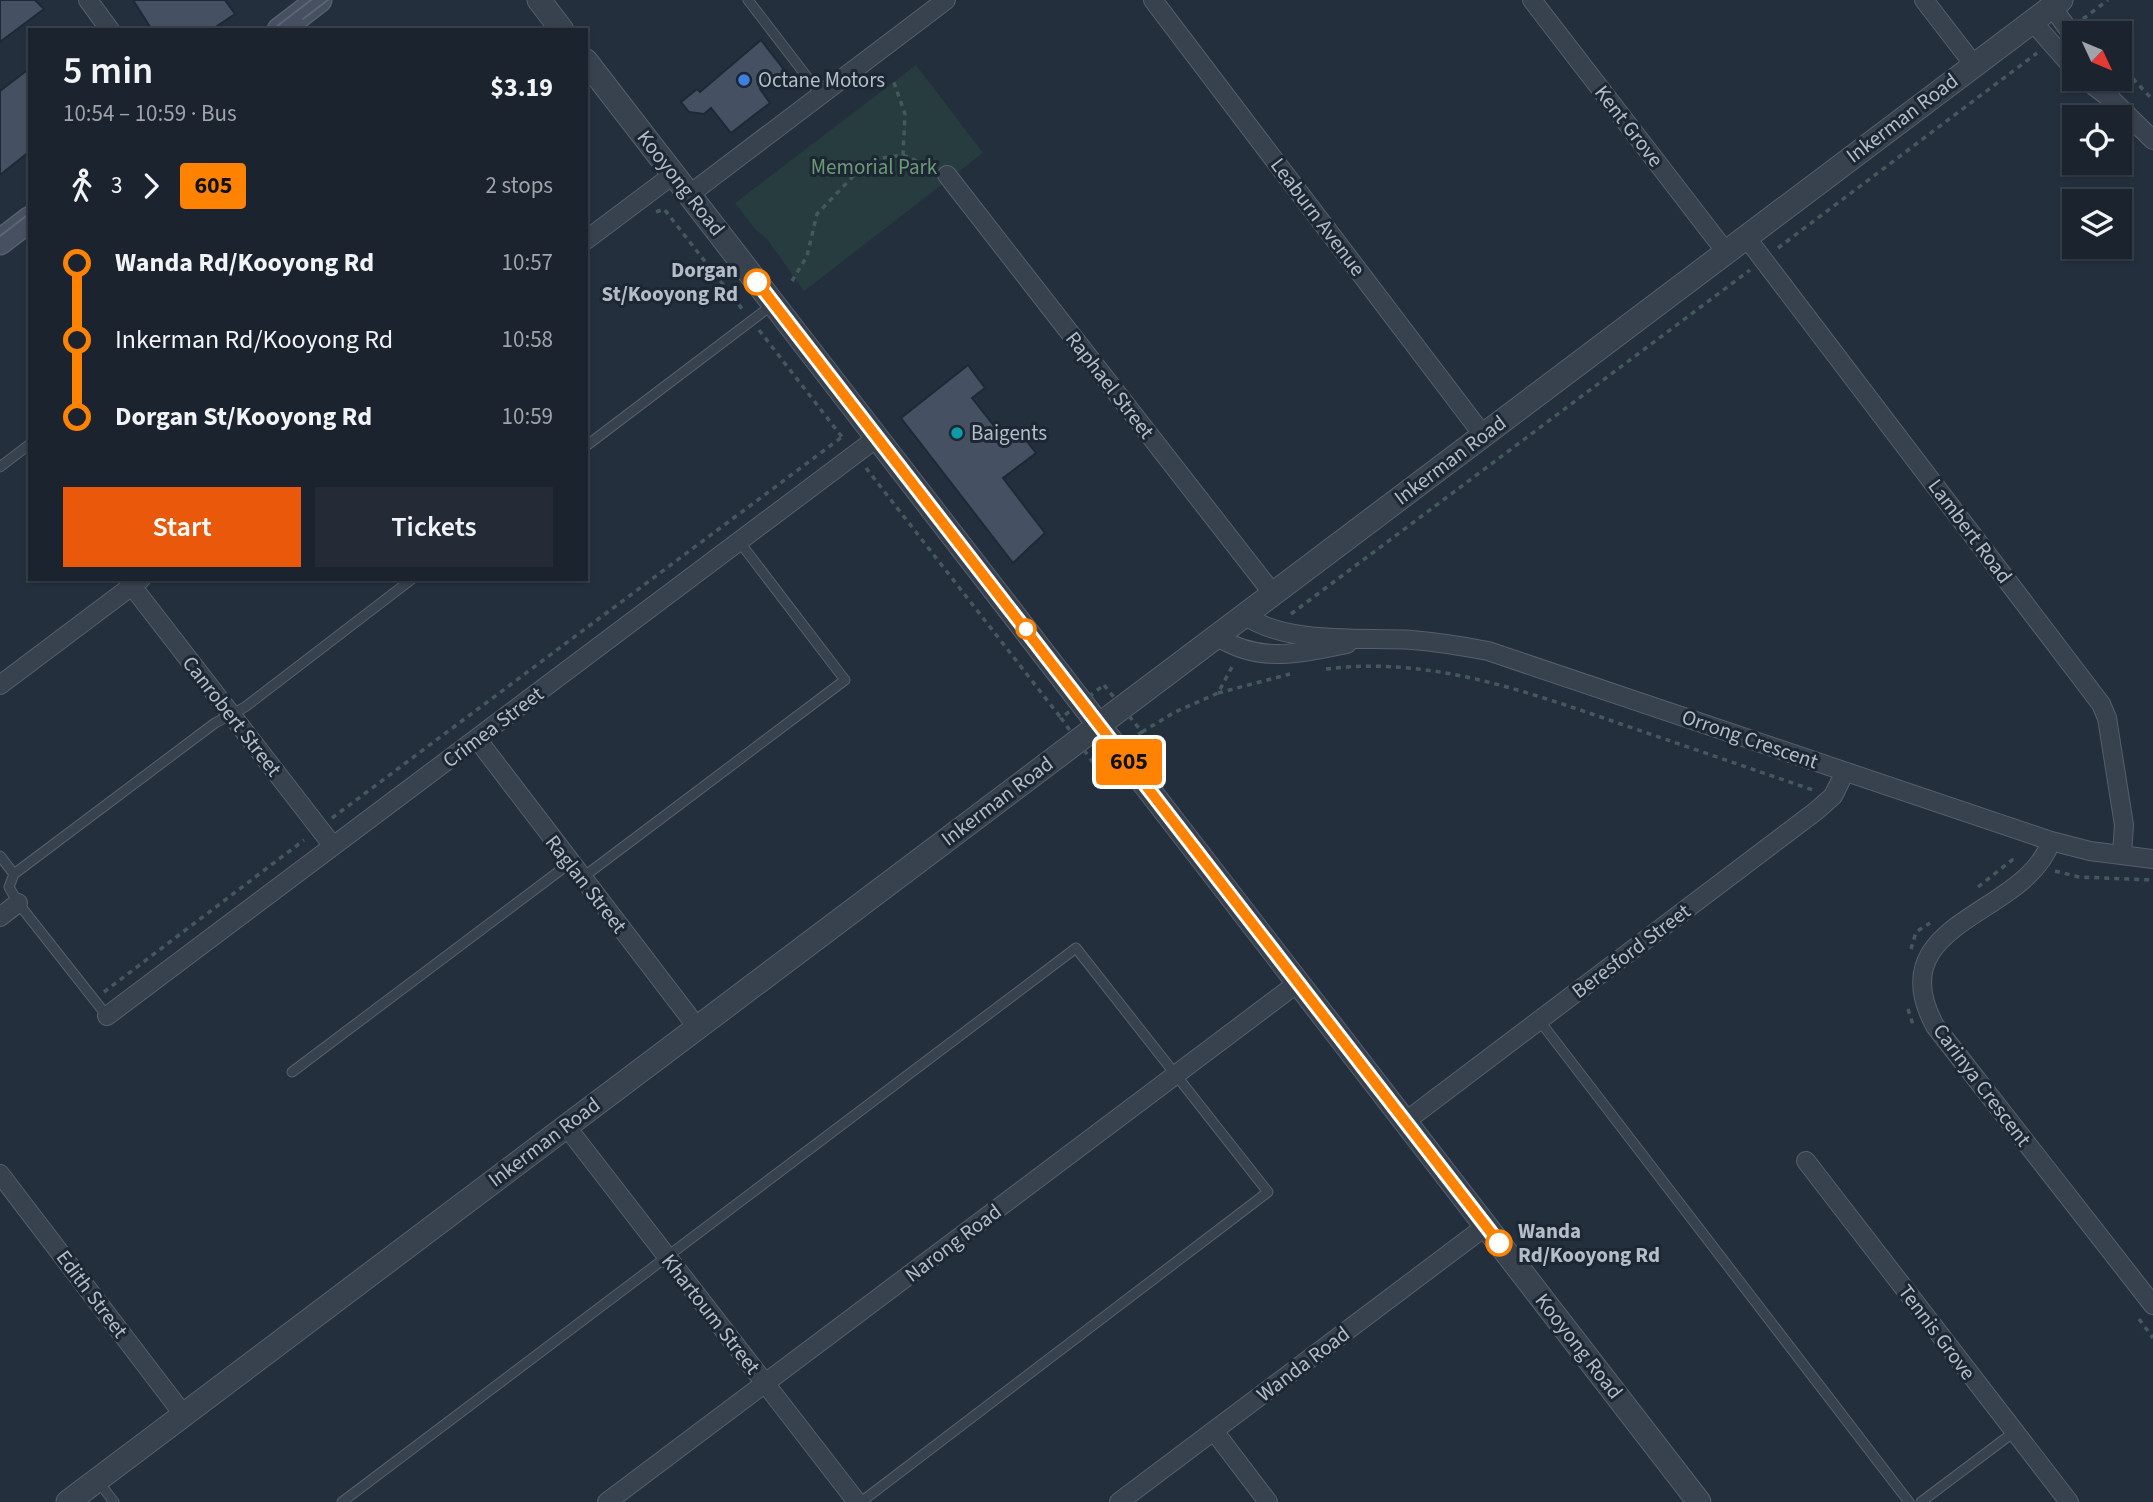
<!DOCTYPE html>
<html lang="en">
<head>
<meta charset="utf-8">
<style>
  :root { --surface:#1b232e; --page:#242b36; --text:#f1f3f6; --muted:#a0a4aa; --line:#39404a; --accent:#ea580c }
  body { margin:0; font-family:"Source Sans 3",sans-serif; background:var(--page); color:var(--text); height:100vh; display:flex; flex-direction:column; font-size:26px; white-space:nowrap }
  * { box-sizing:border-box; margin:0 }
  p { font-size:23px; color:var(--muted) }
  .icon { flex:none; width:38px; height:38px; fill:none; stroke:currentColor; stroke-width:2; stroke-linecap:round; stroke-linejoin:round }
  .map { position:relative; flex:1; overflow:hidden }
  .panel { position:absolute; left:28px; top:28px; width:560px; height:553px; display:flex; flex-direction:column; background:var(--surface); border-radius:0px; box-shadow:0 2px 5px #0004,0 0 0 2px var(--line) }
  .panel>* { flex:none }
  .badge { padding:0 14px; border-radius:5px; font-size:24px; line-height:46px }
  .needle { width:46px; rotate:134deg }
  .controls { position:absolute; left:2062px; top:21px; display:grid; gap:14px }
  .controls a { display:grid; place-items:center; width:70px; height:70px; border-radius:0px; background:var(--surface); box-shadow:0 2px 5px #0004,0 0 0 2px var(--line); font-size:35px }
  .map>.badge { position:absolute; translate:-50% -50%; box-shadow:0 0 0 4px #fff }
  .legs { display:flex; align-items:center; gap:10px; height:77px; padding:0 35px; font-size:23px }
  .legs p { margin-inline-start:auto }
  .overview { display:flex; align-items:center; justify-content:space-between; height:119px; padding:0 35px }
  h1 { font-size:38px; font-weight:600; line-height:52px }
  .primary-button { display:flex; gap:14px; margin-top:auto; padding:14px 35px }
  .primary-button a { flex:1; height:80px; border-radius:0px; background:var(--accent); color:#fff; font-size:28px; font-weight:600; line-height:80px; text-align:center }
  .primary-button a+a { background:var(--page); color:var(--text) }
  ul { padding:0 35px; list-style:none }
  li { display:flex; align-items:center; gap:24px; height:77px; font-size:26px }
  li i { display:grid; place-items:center; width:10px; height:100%; margin:0 9px; background:currentColor }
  li i::after { content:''; width:18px; height:18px; margin:-9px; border:5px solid; border-radius:50%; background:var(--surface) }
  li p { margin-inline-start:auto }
  li:first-child i { background:linear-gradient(#0000 50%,currentColor 0) }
  li:last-child i { background:linear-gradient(currentColor 50%,#0000 0) }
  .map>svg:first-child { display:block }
  .green { fill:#263c3f }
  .building { fill:#455162; stroke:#1f2835; stroke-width:2 }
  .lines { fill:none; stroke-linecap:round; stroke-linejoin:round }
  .service-casing { stroke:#565f6c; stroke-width:11 }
  .minor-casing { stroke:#565f6c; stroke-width:20 }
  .tertiary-casing { stroke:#565f6c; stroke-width:25 }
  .secondary-casing { stroke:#565f6c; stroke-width:27 }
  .path { stroke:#44595c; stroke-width:3.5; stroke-dasharray:5 5; stroke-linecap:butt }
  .service { stroke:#38414e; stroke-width:9 }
  .minor { stroke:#38414e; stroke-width:18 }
  .tertiary { stroke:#38414e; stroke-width:23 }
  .secondary { stroke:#465061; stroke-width:24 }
  .tram { stroke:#5a6575; stroke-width:2 }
  .line-1-casing { stroke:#fff; stroke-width:16 }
  .line-1 { stroke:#ff8200; stroke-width:10 }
  .shop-dot { fill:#3f7fe0; stroke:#1d2633; stroke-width:2.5 }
  .stop-1-dot { fill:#fff; stroke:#ff8200; stroke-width:3.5 }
  .culture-dot { fill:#0f9aa8; stroke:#1d2633; stroke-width:2.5 }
  .labels { text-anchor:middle; stroke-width:6; stroke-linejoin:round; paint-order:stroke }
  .poi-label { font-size:21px; fill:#b4bcc9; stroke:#1d2633; text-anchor:start }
  .street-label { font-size:21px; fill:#b4bcc9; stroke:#1d2633 }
  .park-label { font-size:21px; fill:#6b9a76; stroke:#1d2633 }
  .stop-label { font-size:21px; font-weight:bold; fill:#b4bcc9; stroke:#1d2633; text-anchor:end }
</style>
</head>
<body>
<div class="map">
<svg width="2153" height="1502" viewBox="0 0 2153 1502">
  <rect width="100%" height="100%" fill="#242f3e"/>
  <!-- green -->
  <path class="green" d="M916,65L983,153L804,291L767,239L756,230L735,203Z"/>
  <!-- building -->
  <path class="building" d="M0,0H35L44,9L0,42Z
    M133,0H225L235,14L211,30H152Z
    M761,40L785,71L760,89L770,103L731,133L711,108L704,114L689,112L681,102L697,89L700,92Z
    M30,68V151L0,175V91Z
    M968,365L985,388L972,398L1003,437L1016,427L1036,453L1003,478L1045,533L1013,563L901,418Z"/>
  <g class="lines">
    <defs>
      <path id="service" d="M748,0L821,95
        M586,446L772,305
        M0,467L30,444
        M0,856L14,874
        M582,878L845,680L738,540
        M107,1016L18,903L9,887L14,874L215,723L245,707L412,579
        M1539,1020L1909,1502
        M292,1072L570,863
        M98,1481L114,1502
        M342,1502L1076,948L1268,1192L861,1502
        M1921,1502L2014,1432"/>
      <path id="minor" d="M88,0L110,30
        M1153,0L1483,435
        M1532,0L1726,252
        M1924,0L1974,65
        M2052,7L2074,37
        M2032,21L2074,69
        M2085,79L2107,96
        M2100,79L2113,101L2153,140
        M947,175L1274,595
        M690,194L946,0
        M1746,237L2101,704L2107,718L2124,825L2122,854
        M586,240L674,174
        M132,586L333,846
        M1246,616C1288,645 1362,637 1412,640C1437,642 1462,646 1488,651L2051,841L2090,851L2153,859
        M1218,637C1260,664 1300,653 1347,644
        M0,685L141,579
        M477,739L697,1027
        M2051,841C2026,917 1878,920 1935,1026L2153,1305
        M0,917L18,903
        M107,1016L878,437
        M1406,1121L1816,811L1833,796L1845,772
        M566,1126L857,1502
        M1806,1161L2069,1502
        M0,1174L183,1414
        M1214,1431L1268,1502
        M607,1502L1299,982
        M1119,1502L1486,1226"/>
      <path id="tertiary" d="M539,0L562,30
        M586,61L1699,1502
        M68,1502L2061,0"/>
      <path id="secondary" d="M280,30L319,0
        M0,242L30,219"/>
    </defs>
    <!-- service casing -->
    <use href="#service" class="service-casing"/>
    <!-- minor casing -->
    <use href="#minor" class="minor-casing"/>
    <!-- tertiary casing -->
    <use href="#tertiary" class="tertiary-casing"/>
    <!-- secondary casing -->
    <use href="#secondary" class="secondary-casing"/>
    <!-- path -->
    <path class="path" d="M2083,19L2108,0
      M2119,64L2153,100
      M903,155L933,168
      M656,212L664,209L743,310
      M1778,248L2037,53
      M792,281L807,256L817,214L860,169L882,158L903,155L905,114L893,80
      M759,330L842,437
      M866,468L1061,718
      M1291,614L1750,270
      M1326,669C1430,656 1525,691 1621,724C1685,746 1749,768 1813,790
      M1104,685L1142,732L1094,764L1061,718Z
      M1218,693L1290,674
      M1142,732L1175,712L1218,693L1233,665
      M332,818L842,437
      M2055,871L2079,877L2153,880
      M1978,887L2012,860L2017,861
      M1911,949L1916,932L1930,923
      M104,992L304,840
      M1908,1009L1914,1028
      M2139,1319L2153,1338"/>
    <!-- service -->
    <use href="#service" class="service"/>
    <!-- minor -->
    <use href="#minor" class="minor"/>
    <!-- tertiary -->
    <use href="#tertiary" class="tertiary"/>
    <!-- secondary -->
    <use href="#secondary" class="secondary"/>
    <!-- tram -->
    <path class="tram" d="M303,19L328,0
      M272,30L311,0
      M0,236L30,213"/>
  </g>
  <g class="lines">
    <defs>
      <path id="line-1" d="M757,282L1499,1243"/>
    </defs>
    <!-- line-1 casing -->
    <use href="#line-1" class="line-1-casing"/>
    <!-- line-1 -->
    <use href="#line-1" class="line-1"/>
  </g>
  <!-- markers -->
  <circle class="shop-dot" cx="744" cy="80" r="7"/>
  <g class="stop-1-dot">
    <circle cx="757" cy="282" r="12"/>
    <circle cx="1026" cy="629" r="9"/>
    <circle cx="1499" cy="1243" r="12"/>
  </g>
  <circle class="culture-dot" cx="957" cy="433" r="7"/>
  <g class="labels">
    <!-- poi labels -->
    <g class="poi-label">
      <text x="758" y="87">Octane Motors</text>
      <text x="971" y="440">Baigents</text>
    </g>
    <!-- street labels -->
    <g class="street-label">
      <text transform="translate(1902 118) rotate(-37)" y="7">Inkerman Road</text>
      <text transform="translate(1629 126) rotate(52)" y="7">Kent Grove</text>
      <text transform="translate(681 183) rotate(52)" y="7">Kooyong Road</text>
      <text transform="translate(1318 217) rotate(53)" y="7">Leaburn Avenue</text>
      <text transform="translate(1110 385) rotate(52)" y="7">Raphael Street</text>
      <text transform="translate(1450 460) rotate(-37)" y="7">Inkerman Road</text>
      <text transform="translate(1970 531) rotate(53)" y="7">Lambert Road</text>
      <text transform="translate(232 716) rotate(52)" y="7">Canrobert Street</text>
      <text transform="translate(493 727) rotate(-37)" y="7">Crimea Street</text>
      <text transform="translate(1750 739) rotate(19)" y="7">Orrong Crescent</text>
      <text transform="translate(997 801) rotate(-37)" y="7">Inkerman Road</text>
      <text transform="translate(586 884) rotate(52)" y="7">Raglan Street</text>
      <text transform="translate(1631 951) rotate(-37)" y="7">Beresford Street</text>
      <text transform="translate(1982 1085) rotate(53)" y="7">Carinya Crescent</text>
      <text transform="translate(544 1142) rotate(-37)" y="7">Inkerman Road</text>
      <text transform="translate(953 1243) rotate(-37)" y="7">Narong Road</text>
      <text transform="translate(92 1294) rotate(53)" y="7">Edith Street</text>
      <text transform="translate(711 1314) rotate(52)" y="7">Khartoum Street</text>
      <text transform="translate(1937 1332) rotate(53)" y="7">Tennis Grove</text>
      <text transform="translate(1579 1346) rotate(52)" y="7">Kooyong Road</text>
      <text transform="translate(1303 1364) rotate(-37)" y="7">Wanda Road</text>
    </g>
    <!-- park labels -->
    <g class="park-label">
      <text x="874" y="174">Memorial Park</text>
    </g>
    <!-- stop labels -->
    <g class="stop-label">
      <text x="738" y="277">Dorgan<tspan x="738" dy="24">St/Kooyong Rd</tspan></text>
      <text x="1518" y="1238" text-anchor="start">Wanda<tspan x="1518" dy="24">Rd/Kooyong Rd</tspan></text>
    </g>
  </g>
</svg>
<div class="controls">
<a><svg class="needle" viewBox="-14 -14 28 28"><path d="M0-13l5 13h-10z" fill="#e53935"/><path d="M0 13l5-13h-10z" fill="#a0a4aa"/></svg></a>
<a><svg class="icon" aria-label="locate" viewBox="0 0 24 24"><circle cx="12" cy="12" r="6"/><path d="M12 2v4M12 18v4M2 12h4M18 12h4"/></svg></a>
<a><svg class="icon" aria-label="layers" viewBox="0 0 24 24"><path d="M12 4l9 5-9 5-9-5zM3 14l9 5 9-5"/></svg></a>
</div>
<b class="badge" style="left:1129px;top:762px;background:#ff8200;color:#111">605</b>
<section class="panel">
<div class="overview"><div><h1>5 min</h1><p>10:54 – 10:59 · Bus</p></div><b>$3.19</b></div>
<div class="legs"><svg class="icon" aria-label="walk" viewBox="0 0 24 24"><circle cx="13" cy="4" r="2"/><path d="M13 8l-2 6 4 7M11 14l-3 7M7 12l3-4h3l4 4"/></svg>3<svg class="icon" aria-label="forward" viewBox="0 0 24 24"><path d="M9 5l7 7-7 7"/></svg><b class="badge" style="background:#ff8200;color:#111">605</b><p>2 stops</p></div>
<ul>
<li><i style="color:#ff8200"></i><b>Wanda Rd/Kooyong Rd</b><p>10:57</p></li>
<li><i style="color:#ff8200"></i><span>Inkerman Rd/Kooyong Rd</span><p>10:58</p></li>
<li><i style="color:#ff8200"></i><b>Dorgan St/Kooyong Rd</b><p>10:59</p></li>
</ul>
<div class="primary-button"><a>Start</a><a>Tickets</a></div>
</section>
</div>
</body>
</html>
